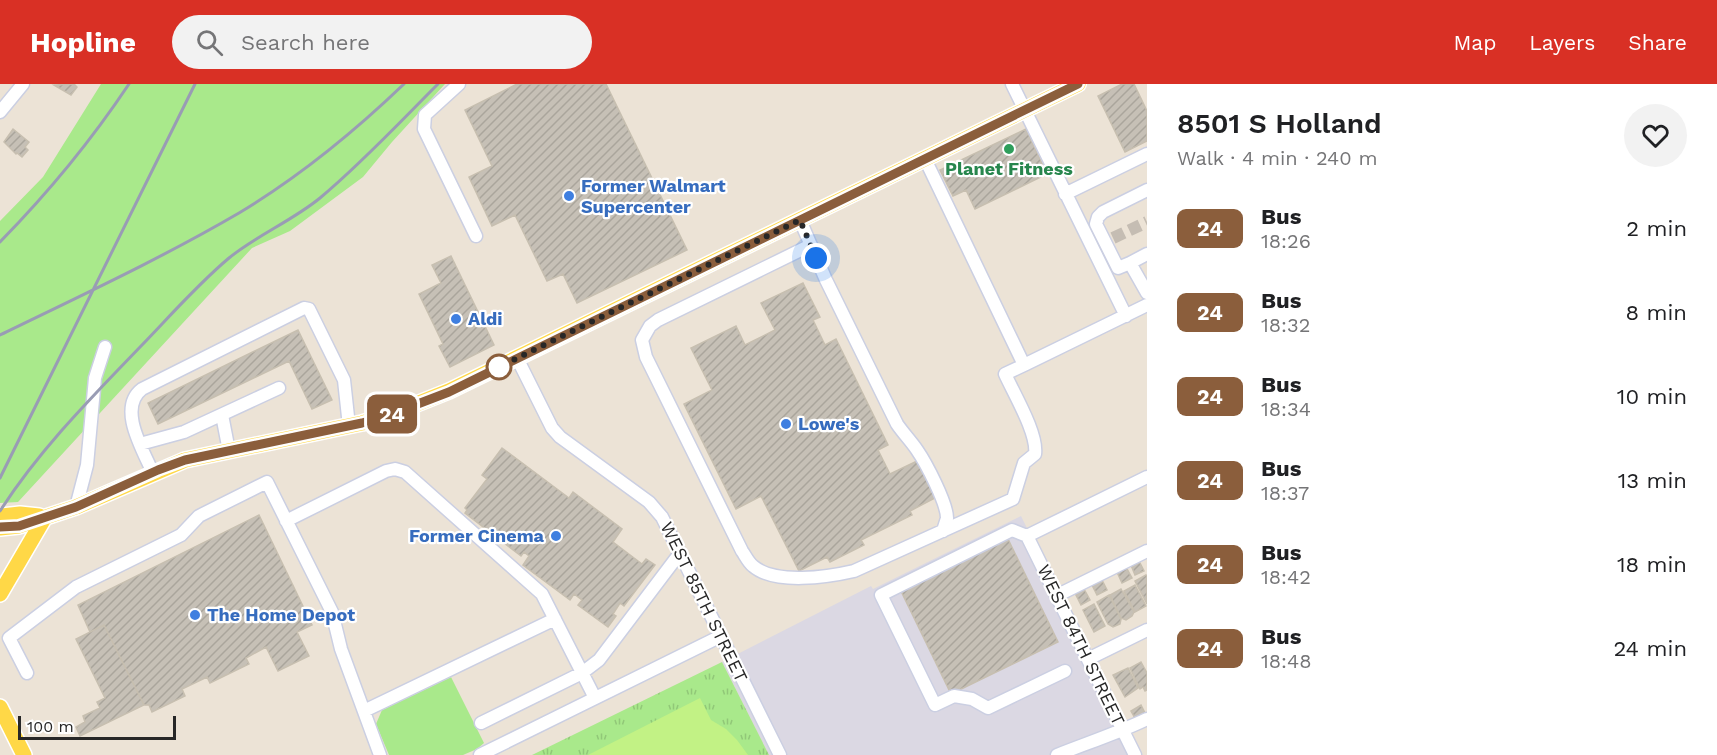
<!DOCTYPE html>
<html lang="en">
<head>
<meta charset="utf-8">
<style>
  :root { --surface:#fff; --page:#f2f2f2; --text:#202124; --muted:#757577; --accent:#d93025 }
  body { margin:0; font-family:"Work Sans",sans-serif; background:var(--page); color:var(--text); height:100vh; display:flex; flex-direction:column; font-size:22px; white-space:nowrap }
  * { box-sizing:border-box; margin:0 }
  p { font-size:20px; color:var(--muted) }
  .icon { flex:none; width:33px; height:33px; fill:none; stroke:currentColor; stroke-width:2; stroke-linecap:round; stroke-linejoin:round }
  .map { position:relative; flex:1; overflow:hidden }
  .drawer { display:flex; flex-direction:column; background:var(--surface); width:570px }
  .drawer>* { flex:none }
  .badge { padding:0 12px; border-radius:9px; font-size:21px; line-height:39px }
  .scale { position:absolute; left:18px; bottom:15px; width:158px; box-sizing:border-box; padding-left:6px; border:3px solid #272727; border-top:0; font-size:16px; line-height:21px; white-space:nowrap; color:#272727; -webkit-text-stroke:4px #fff; paint-order:stroke }
  .you { position:absolute; width:30px; height:30px; margin:-15px; border:4px solid #fff; border-radius:50%; background:#1a73e8; box-shadow:0 0 0 9px #1a73e833 }
  .map>.badge { position:absolute; translate:-50% -50%; box-shadow:0 0 0 3px #fff }
  .round { display:grid; place-items:center; flex:none; width:63px; height:63px; border-radius:32px; background:var(--page) }
  .overview { display:flex; align-items:center; justify-content:space-between; height:102px; padding:0 30px }
  h1 { font-size:28px; font-weight:600; line-height:45px }
  ul { padding:0; list-style:none }
  li { display:flex; align-items:center; gap:18px; height:84px; padding:0 30px }
  li div { flex:1 }
  li b { display:block; font-size:22px }
  li em { font-style:normal }
  li .badge { min-width:66px; font-weight:700; text-align:center }
  header { display:flex; align-items:center; gap:36px; box-sizing:border-box; height:84px; padding:0 30px; background:var(--accent); color:#fff }
  header strong { font-size:28px }
  nav { display:flex; gap:33px; margin-inline-start:auto; font-size:21px }
  .search { width:420px; height:54px; background:var(--page); display:flex; align-items:center; gap:15px; box-sizing:border-box; padding:0 21px; border-radius:33px; color:var(--muted); font-size:22px }
  main { display:flex; flex:1; min-height:0 }
  .map>svg:first-child { display:block }
  .industrial { fill:#dbd8e3 }
  .grass { fill:#a9e98b }
  .park { fill:url(#park-tufts) }
  .pitch { fill:#c2f285 }
  .building { fill:url(#building-hatch); stroke:#c7bfb0; stroke-width:1.5 }
  .lines { fill:none; stroke-linecap:round; stroke-linejoin:round }
  .minor-tunnel { stroke:#c5bdb3; stroke-width:12; stroke-dasharray:12 6; stroke-linecap:butt }
  .minor-casing { stroke:#cbcfe2; stroke-width:15 }
  .major-casing { stroke:#fff; stroke-width:18 }
  .minor { stroke:#fff; stroke-width:12 }
  .major { stroke:#ffd847; stroke-width:15 }
  .rail { stroke:#999cb4; stroke-width:3 }
  .line-casing { stroke:#fff; stroke-width:14 }
  .line { stroke:#8b5e3c; stroke-width:9 }
  .walk { stroke:#272727; stroke-width:6; stroke-dasharray:0 10.8 }
  .leisure-dot { fill:#2e9e5b; stroke:#fff; stroke-width:2 }
  .shop-dot { fill:#3f7fe0; stroke:#fff; stroke-width:2 }
  .stop-dot { fill:#fff; stroke:#8b5e3c; stroke-width:3 }
  .labels { text-anchor:middle; stroke-width:4.5; stroke-linejoin:round; paint-order:stroke }
  .leisure-label { font-size:18px; font-weight:bold; fill:#27864d; stroke:#fff }
  .shop-label { font-size:18px; font-weight:bold; fill:#366cbe; stroke:#fff; text-anchor:start }
  .street-label { font-size:18px; fill:#272727; stroke:#fff }
</style>
</head>
<body>
<header>
<strong>Hopline</strong>
<div class="search"><svg class="icon" aria-label="search" viewBox="0 0 24 24"><circle cx="10" cy="10" r="6"/><path d="M15 15l6 6"/></svg>Search here</div>
<nav><a>Map</a><a>Layers</a><a>Share</a></nav>
</header>
<main>
<div class="map">
<svg width="1147" height="671" viewBox="0 0 1147 671">
  <defs>
    <pattern id="park-tufts" width="24" height="20" patternUnits="userSpaceOnUse" patternTransform="scale(1.5)"><rect width="24" height="20" fill="#a9e98b"/><path d="M3 7l-1-3M5 7V3M7 7l1-3M15 17l-1-3M17 17v-4M19 17l1-3" fill="none" stroke="#91c878"/></pattern>
    <pattern id="building-hatch" width="6" height="6" patternUnits="userSpaceOnUse" patternTransform="scale(1.5)"><rect width="6" height="6" fill="#c6c0b6"/><path d="M-1 1l2-2M0 6l6-6M5 7l2-2" fill="none" stroke="#aaa59c"/></pattern>
  </defs>
  <rect width="100%" height="100%" fill="#ece3d6"/>
  <!-- industrial -->
  <path class="industrial" d="M1021,432L1139,671H769L722,578L871,502L873,505Z"/>
  <!-- grass -->
  <path class="grass" d="M101,0H445L392,58L363,93L290,147L252,164L18,418L0,419V137L43,93Z
    M451,593L484,659L477,665L463,671H389L376,640L382,626Z"/>
  <!-- park -->
  <path class="park" d="M722,578L769,671H532Z"/>
  <!-- pitch -->
  <path class="pitch" d="M700,614L711,636L726,645L737,656L748,671H588Z"/>
  <!-- building -->
  <path class="building" d="M74,0L77,3L71,11L54,1Z
    M517,0H606L687,166L577,219L563,190L547,197L515,131L492,142L469,93L492,82L465,26Z
    M1122,0H1134L1147,27V57L1125,68L1098,12Z
    M13,45L29,58L25,63L28,66L22,73L17,69L16,70L4,58Z
    M1026,45L1047,90L975,125L966,106L953,112L940,86Z
    M451,172L494,261L450,283L439,262L443,260L419,210L441,199L432,181Z
    M803,199L820,233L813,236L825,261L836,255L888,361L878,366L890,390L917,377L935,414L910,427L912,431L861,456L864,461L830,478L827,473L799,487L761,412L736,425L684,320L712,306L691,264L736,242L745,261L775,246L761,219Z
    M298,246L332,316L312,325L289,277L158,340L148,319Z
    M502,364L569,414L573,408L622,445L613,458L642,480L646,475L655,481L624,522L620,519L613,530L616,532L608,543L578,521L582,516L574,510L570,516L523,481L529,472L524,468L521,472L465,429L467,426L465,424L487,395L482,391Z
    M259,431L312,541L297,548L309,572L278,587L266,563L246,574L249,580L210,599L207,593L182,605L185,612L152,628L149,621H144L104,541L90,548L78,521Z
    M1008,455L1058,558L951,610L901,507Z
    M1139,477L1144,487L1135,491L1131,481Z
    M1126,483L1132,494L1122,499L1117,488Z
    M1146,491L1147,492V520L1135,497Z
    M1102,496L1107,506L1097,511L1092,501Z
    M1135,501L1146,522L1135,528L1124,507Z
    M1084,505L1090,516L1081,521L1075,509Z
    M1121,505L1134,528L1132,532L1126,536L1121,534L1110,511Z
    M1109,511L1121,535L1120,540L1113,543L1108,540L1097,518Z
    M1094,520L1105,542L1094,548L1083,526Z
    M104,541L144,621L80,652L76,643L85,638L83,632L100,624L97,618L105,614L76,555Z
    M1141,578L1147,589V606L1145,607L1143,603L1140,605L1130,584Z
    M1128,584L1138,604L1125,613L1113,591Z
    M1141,621L1146,631L1136,636L1131,627Z"/>
  <g class="lines">
    <!-- minor-tunnel -->
    <path class="minor-tunnel" d="M1113,154L1147,138"/>
    <defs>
      <path id="minor" d="M459,0L425,31L424,45L476,152
        M1012,0L1126,232
        M0,28L23,0
        M1147,106L1103,128L1098,133L1096,140L1118,184L1130,179L1147,209
        M1065,110L1147,70
        M800,136L826,196L897,340C903,349 911,357 917,366C926,379 947,419 947,434C946,438 944,443 943,447
        M811,161L658,236L650,242L642,256L646,273L742,467C745,471 748,478 753,482C775,501 828,493 854,487L1013,415L1024,379L1035,370C1038,350 1014,310 1005,290L1024,281L925,75
        M1130,179L1147,170
        M517,274L552,344L560,353L649,418L662,433L780,671
        M1024,281L1147,221
        M222,331L229,367
        M140,360L184,348L279,304
        M153,389C143,366 117,324 142,305L304,224L309,225L344,296L349,342
        M76,423L87,381L95,294L105,263
        M286,437L386,387L395,385L405,388L542,510L595,614
        M1027,452L1012,446L881,511L935,621L954,612L972,615L988,624L1065,587
        M1027,452L1135,671
        M1027,452L1147,393
        M1056,512L1147,467
        M1088,575L1147,546
        M27,589L9,554L76,503L181,451L199,432L267,398L332,528L341,565L380,671
        M364,627L555,535
        M481,639L582,589L599,576L680,469
        M480,671L721,552
        M1057,671C1087,659 1118,649 1147,635"/>
      <path id="major" d="M2,432L20,430L39,432
        M0,444L19,442L76,423L185,376L362,339L389,331L449,307L1078,0
        M0,510L45,433
        M0,623L24,671"/>
    </defs>
    <!-- minor casing -->
    <use href="#minor" class="minor-casing"/>
    <!-- major casing -->
    <use href="#major" class="major-casing"/>
    <!-- minor -->
    <use href="#minor" class="minor"/>
    <!-- major -->
    <use href="#major" class="major"/>
    <!-- rail -->
    <path class="rail" d="M0,158C48,109 91,57 129,0
      M0,251C80,212 162,174 239,129C299,93 354,48 404,0
      M0,394L195,0
      M0,427C40,365 91,314 142,261C170,232 198,200 229,174C257,151 292,137 320,114C362,79 400,38 438,0"/>
  </g>
  <g class="lines">
    <defs>
      <path id="line" d="M0,443L19,442L76,423L158,386L185,376L362,339L389,331L449,308L1078,0"/>
    </defs>
    <!-- line casing -->
    <use href="#line" class="line-casing"/>
    <!-- line -->
    <use href="#line" class="line"/>
    <!-- walk -->
    <path class="walk" d="M499,283L497,284L800,136L816,174"/>
  </g>
  <!-- markers -->
  <circle class="leisure-dot" cx="1009" cy="65" r="6"/>
  <g class="shop-dot">
    <circle cx="569" cy="112" r="6"/>
    <circle cx="456" cy="235" r="6"/>
    <circle cx="786" cy="340" r="6"/>
    <circle cx="556" cy="452" r="6"/>
    <circle cx="195" cy="531" r="6"/>
  </g>
  <circle class="stop-dot" cx="499" cy="283" r="12"/>
  <g class="labels">
    <!-- leisure labels -->
    <g class="leisure-label">
      <text x="1009" y="91">Planet Fitness</text>
    </g>
    <!-- shop labels -->
    <g class="shop-label">
      <text x="581" y="108">Former Walmart<tspan x="581" dy="21">Supercenter</tspan></text>
      <text x="468" y="241">Aldi</text>
      <text x="798" y="346">Lowe's</text>
      <text x="544" y="458" text-anchor="end">Former Cinema</text>
      <text x="207" y="537">The Home Depot</text>
    </g>
    <!-- street labels -->
    <g class="street-label">
      <text transform="translate(704 518) rotate(64)" y="6">WEST 85TH STREET</text>
      <text transform="translate(1081 561) rotate(64)" y="6">WEST 84TH STREET</text>
    </g>
  </g>
</svg>
<div class="scale">100 m</div>
<div class="you" style="left:816px;top:174px"></div>
<b class="badge" style="left:392px;top:330px;background:#8b5e3c;color:#fff">24</b>
</div>
<section class="drawer">
<div class="overview"><div><h1>8501 S Holland</h1><p>Walk · 4 min · 240 m</p></div><a class="round"><svg class="icon" aria-label="heart" viewBox="0 0 24 24"><path d="M12 20l-8-8c-3-5 5-10 8-4 3-6 11-1 8 4z"/></svg></a></div>
<ul>
<li><span class="badge" style="background:#8b5e3c;color:#fff">24</span><div><b>Bus</b><p>18:26</p></div><em>2 min</em></li>
<li><span class="badge" style="background:#8b5e3c;color:#fff">24</span><div><b>Bus</b><p>18:32</p></div><em>8 min</em></li>
<li><span class="badge" style="background:#8b5e3c;color:#fff">24</span><div><b>Bus</b><p>18:34</p></div><em>10 min</em></li>
<li><span class="badge" style="background:#8b5e3c;color:#fff">24</span><div><b>Bus</b><p>18:37</p></div><em>13 min</em></li>
<li><span class="badge" style="background:#8b5e3c;color:#fff">24</span><div><b>Bus</b><p>18:42</p></div><em>18 min</em></li>
<li><span class="badge" style="background:#8b5e3c;color:#fff">24</span><div><b>Bus</b><p>18:48</p></div><em>24 min</em></li>
</ul>
</section>
</main>
</body>
</html>
